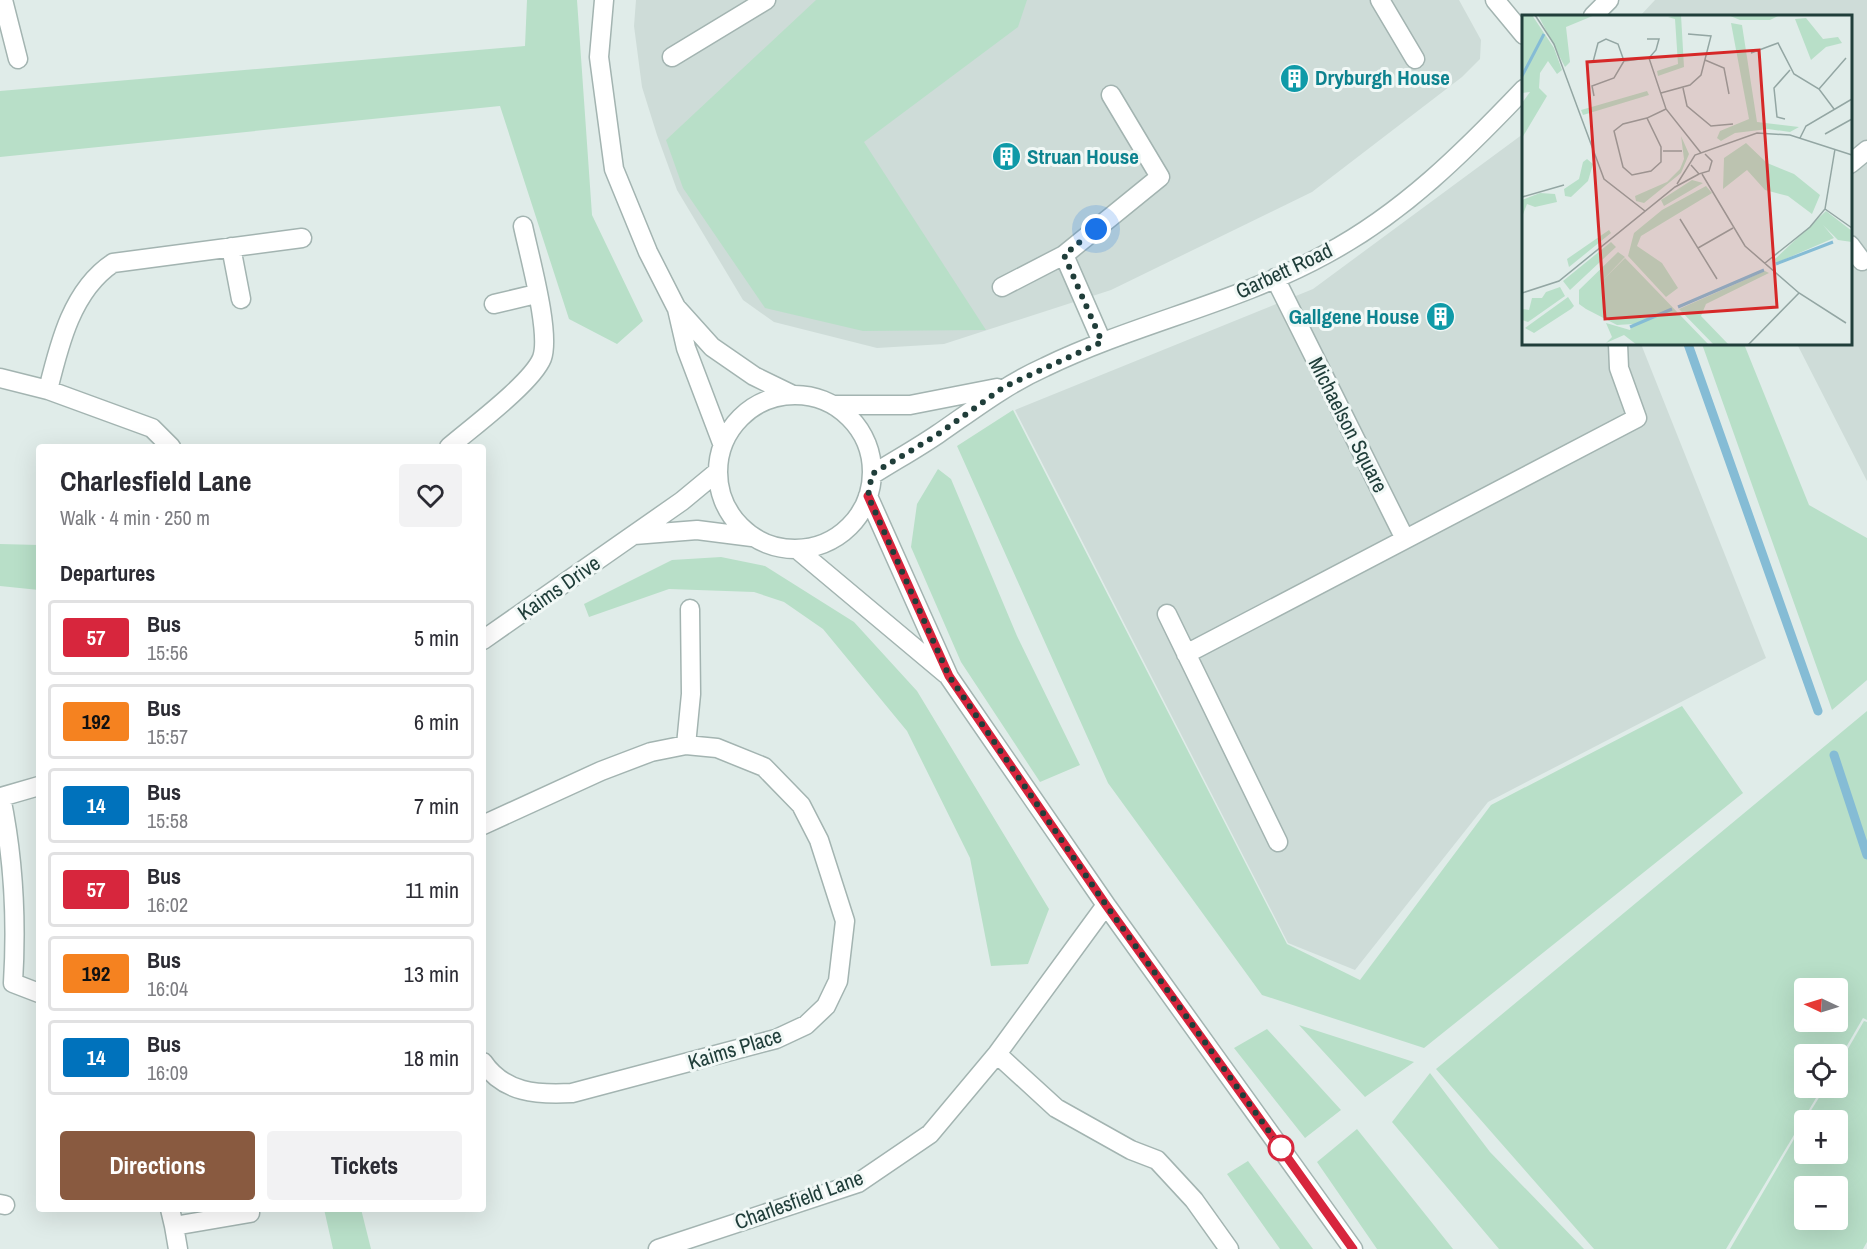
<!DOCTYPE html>
<html lang="en">
<head>
<meta charset="utf-8">
<style>
  :root { --surface:#fff; --page:#f2f2f3; --text:#2b2b33; --muted:#7c7c81; --line:#e1e1e2; --accent:#895a40 }
  body { margin:0; font-family:"Archivo Narrow",sans-serif; background:var(--page); color:var(--text); height:100vh; display:flex; flex-direction:column; font-size:22px; white-space:nowrap }
  * { box-sizing:border-box; margin:0 }
  p { font-size:20px; color:var(--muted) }
  .icon { flex:none; width:33px; height:33px; fill:none; stroke:currentColor; stroke-width:2; stroke-linecap:round; stroke-linejoin:round }
  .map { position:relative; flex:1; overflow:hidden }
  .side { position:absolute; left:36px; top:444px; width:450px; height:768px; display:flex; flex-direction:column; background:var(--surface); border-radius:6px; box-shadow:0 6px 24px #0002 }
  .side>* { flex:none }
  .badge { padding:0 12px; border-radius:4px; font-size:21px; line-height:39px }
  .needle { width:39px; rotate:274deg }
  .fabs { position:absolute; left:1794px; top:978px; display:grid; gap:12px }
  .fabs a { display:grid; place-items:center; width:54px; height:54px; border-radius:6px; background:var(--surface); box-shadow:0 6px 24px #0002; font-size:30px }
  .you { position:absolute; width:30px; height:30px; margin:-15px; border:4px solid #fff; border-radius:50%; background:#1a73e8; box-shadow:0 0 0 9px #1a73e833 }
  .map>.badge { position:absolute; translate:-50% -50%; box-shadow:0 0 0 3px #fff }
  h2 { padding:0 24px; font-size:22px; line-height:54px }
  .round { display:grid; place-items:center; flex:none; width:63px; height:63px; border-radius:6px; background:var(--page) }
  .headline { display:flex; align-items:center; justify-content:space-between; height:102px; padding:0 24px }
  h1 { font-size:28px; font-weight:700; line-height:45px }
  .action { display:flex; gap:12px; margin-top:auto; padding:12px 24px }
  .action a { flex:1; height:69px; border-radius:6px; background:var(--accent); color:#fff; font-size:24px; font-weight:700; line-height:69px; text-align:center }
  .action a+a { background:var(--page); color:var(--text) }
  ul { padding:0; list-style:none }
  li { display:flex; align-items:center; gap:18px; height:75px; margin:0 12px 9px; padding:0 12px; border:3px solid var(--line); border-radius:6px }
  li div { flex:1 }
  li b { display:block; font-size:22px }
  li em { font-style:normal }
  li .badge { min-width:66px; font-weight:700; text-align:center }
  .map>svg:first-child { display:block }
  .built { fill:#cedcd8 }
  .green { fill:#b8dfc8; fill-rule:evenodd }
  .lines { fill:none; stroke-linecap:round; stroke-linejoin:round }
  .stream { stroke:#85bcd5; stroke-width:9 }
  .minor-casing { stroke:#a3b4b1; stroke-width:21 }
  .minor { stroke:#fff; stroke-width:18 }
  .line-casing { stroke:#fff; stroke-width:14 }
  .line { stroke:#d7263d; stroke-width:9 }
  .walk { stroke:#203e3a; stroke-width:6; stroke-dasharray:0 10.8 }
  .stop-dot { fill:#fff; stroke:#d7263d; stroke-width:3 }
  .labels { text-anchor:middle; stroke-width:6; stroke-linejoin:round; paint-order:stroke }
  .culture-label { font-size:21px; font-weight:bold; fill:#0d838f; stroke:#f1f8f6; text-anchor:start }
  .street-label { font-size:21px; fill:#203e3a; stroke:#f1f8f6 }
  .inset-river { fill:none; stroke:#85bcd5; stroke-width:3 }
  .inset-road { fill:none; stroke:#93a6a3; stroke-width:1.5 }
  .view { fill:#d62828; fill-opacity:0.15; stroke:#d62828; stroke-width:3 }
  .inset-edge { fill:none; stroke:#203e3a; stroke-width:3 }
</style>
</head>
<body>
<div class="map">
<svg width="1867" height="1249" viewBox="0 0 1867 1249">
  <rect width="100%" height="100%" fill="#e0ece9"/>
  <!-- built -->
  <path class="built" d="M636,0H1459L1481,40L1480,59L1462,77L1312,192L1111,290L944,344L877,348L774,322L743,300L677,190L657,135L642,87L634,26Z
    M1655,0H1867V481L1797,344H1850V16H1640Z
    M1523,134L1524,344H1641L1766,658L1488,802L1355,970L1288,943L1015,410L1313,289Z"/>
  <!-- green -->
  <path class="green" d="M527,0H577L592,215L643,321L617,344L569,319L500,106L0,157V91L525,46Z
    M816,0H1027L1018,27L864,142L986,330L863,331L765,308L683,188L666,140Z
    M1702,344H1744L1809,505L1867,538V680L1832,710Z
    M1013,410L1287,944L1360,980L1491,805L1682,706L1743,793L1424,1048L1262,995L1108,783L957,446Z
    M938,469L951,479L1017,636L1080,765L1040,782L961,662L911,547L917,504Z
    M0,544L39,545V590L0,586Z
    M721,557L765,566L854,622L917,691L1049,909L1028,964L991,966L970,858L907,731L823,629L784,602L754,592L669,589L589,617L584,604L672,560Z
    M1867,711V1020L1863,1018L1838,1061V1054H1804V1088H1822L1726,1249H1594L1436,1069ZM1804,988H1838V1022H1804Z
    M1864,1021L1867,1022V1242L1863,1249H1730L1804,1122V1154H1838V1120H1805L1825,1088H1838V1066ZM1804,1186H1838V1220H1804Z
    M1299,1025L1414,1062L1365,1097Z
    M1267,1029L1341,1110L1305,1138L1234,1048Z
    M1430,1073L1490,1152L1584,1249H1499L1392,1122Z
    M1357,1129L1453,1249H1377L1317,1162Z
    M1248,1161L1313,1249H1280L1227,1174Z
    M324,1209H361L371,1249H333Z"/>
  <g class="lines">
    <!-- stream -->
    <path class="stream" d="M1688,344L1818,711
      M1834,755L1867,855"/>
    <defs>
      <path id="minor" d="M3,0L18,59
        M604,0L599,57L614,169L648,252L676,307L712,347L754,376L793,395
        M1380,0L1415,59
        M1495,0L1524,35
        M1593,16L1609,0
        M672,57L766,0
        M1850,164L1867,150
        M1850,245L1862,261
        M231,247L241,299
        M1275,278L1405,539
        M1002,287L1064,255
        M494,304L536,294
        M677,309L686,348L722,443
        M1102,342L1064,255L1160,177L1111,95
        M0,378L48,390L152,428L171,447
        M48,390C59,345 72,290 113,263L302,238
        M718 472a77 77 0 1 1 154 0a77 77 0 1 1-154 0Z
        M833,405H910L997,388
        M449,447C471,428 532,383 542,358C551,333 529,255 523,226
        M872,475C894,461 916,449 938,434C973,410 1005,385 1045,367C1136,323 1237,303 1326,254C1403,213 1464,152 1524,89
        M868,496L949,677L1106,905L1353,1249
        M634,535L697,530L752,537
        M798,550L946,674
        M1167,614L1278,842
        M483,640L682,501L717,472
        M1186,654L1637,418L1619,368L1618,344
        M686,745L691,694L690,609
        M39,786L1,797C14,860 17,919 13,983L39,993
        M483,825L601,771L651,752L686,745L717,748L764,767L801,805L819,840L845,921L838,981L826,1006L806,1025L776,1039L572,1093C537,1095 504,1093 483,1062
        M997,1054L1056,1108L1131,1150L1157,1160L1194,1200L1229,1249
        M0,1204L5,1205
        M170,1209L174,1226L250,1213
        M174,1226L178,1249
        M658,1249L858,1183L930,1134L997,1054L1106,905"/>
    </defs>
    <!-- minor casing -->
    <use href="#minor" class="minor-casing"/>
    <!-- minor -->
    <use href="#minor" class="minor"/>
  </g>
  <g class="lines">
    <defs>
      <path id="line" d="M868,496L949,676L1106,905L1353,1249"/>
    </defs>
    <!-- line casing -->
    <use href="#line" class="line-casing"/>
    <!-- line -->
    <use href="#line" class="line"/>
    <!-- walk -->
    <path class="walk" d="M1096,229L1064,255L1102,342L1004,387L937,435L872,474L868,496L949,676L1106,905L1281,1148"/>
  </g>
  <!-- icons -->
  <defs>
    <symbol id="building-disc" viewBox="-11 -11 22 22"><circle r="9.5" fill="#0f9aa8" stroke="#f1f8f6"/><path d="M-4-6H4V6H1V3H-1V6H-4ZM-2.5-4.3h1.7v1.8h-1.7ZM.8-4.3h1.7v1.8H.8ZM-2.5-1h1.7V.8h-1.7ZM.8-1h1.7V.8H.8Z" fill="#fff"/></symbol>
  </defs>
  <g fill-rule="evenodd">
    <use href="#building-disc" x="1278" y="62" width="33" height="33"/>
    <use href="#building-disc" x="990" y="140" width="33" height="33"/>
    <use href="#building-disc" x="1424" y="300" width="33" height="33"/>
  </g>
  <!-- markers -->
  <circle class="stop-dot" cx="1281" cy="1148" r="12"/>
  <g class="labels">
    <!-- culture labels -->
    <g class="culture-label">
      <text x="1315" y="85">Dryburgh House</text>
      <text x="1027" y="164">Struan House</text>
      <text x="1419" y="324" text-anchor="end">Gallgene House</text>
    </g>
    <!-- street labels -->
    <g class="street-label">
      <text transform="translate(1284 271) rotate(-25)" y="7">Garbett Road</text>
      <text transform="translate(1348 425) rotate(63)" y="7">Michaelson Square</text>
      <text transform="translate(559 588) rotate(-35)" y="7">Kaims Drive</text>
      <text transform="translate(735 1049) rotate(-17)" y="7">Kaims Place</text>
      <text transform="translate(799 1200) rotate(-20)" y="7">Charlesfield Lane</text>
    </g>
  </g>
  <!-- overview -->
  <g transform="translate(1522 15)">
    <rect width="330" height="330" fill="#e0ece9"/>
    <path d="M0,0H10L32,33L40,55L35,59L26,46L18,58L17,73L25,81L0,123V88L8,77L0,78ZM16,0H73L44,12L48,47L43,52ZM159,0L162,52L136,61L135,56L156,49L153,4L146,2ZM206,0H258L248,5H218ZM284,3L301,24L316,22L320,28L304,32L289,45L273,4ZM209,8L220,10L235,107L277,112L268,117L246,114L213,118L199,126L195,123L198,116L227,104ZM125,76L127,80L61,100L59,95ZM159,121L167,139L159,158L122,188L114,186L113,181L145,167L158,154L162,144ZM224,128L245,148L272,159L298,180L290,199L266,181L243,175L225,155L201,174L202,143ZM65,144L71,149L66,166L49,182L43,181L42,174L57,164L61,147ZM170,165L181,168L142,191L139,185ZM184,171L190,178L119,221L115,231L140,248L156,273L144,282L106,241L112,218L140,195ZM18,178L33,179L35,187L13,192L5,189L0,202V185ZM304,196L330,216V227L316,225L301,210L312,223L254,248L253,244ZM87,215L89,218L47,252L45,244ZM89,227L94,232L48,275L41,266ZM96,237L103,242L79,267L103,243L187,330H115L102,320L84,328L90,322L84,308L108,315L111,309L95,310L64,294L57,289V275ZM243,256L247,258L184,289L179,301L207,330H192L157,294ZM38,272L43,281L6,307L0,305V294L7,295L10,283H20L24,277ZM46,282L52,291L49,294L12,318L3,313Z" fill="#b8dfc8"/>
    <path class="inset-river" d="M0,61L22,19M254,249L311,227M156,292L242,255M108,312L150,294"/>
    <path class="inset-road" d="M13,0L32,29L82,164L123,196M125,24H137L134,35L127,43M229,38L256,28L272,59L297,74L312,94M183,45L202,53L207,79M71,47L76,28L84,24L96,29L102,46M161,73L165,91L189,111L211,109M297,74L324,43M139,78L168,70L179,60L189,21L166,19M72,81L70,71L92,63L102,46L127,43L144,94L179,138M125,103L101,109L92,116L101,152L110,160L129,156L139,147V132L125,103L144,94M263,104L255,102L252,73L268,55M303,119L330,104M278,123L284,111L330,84M141,136H160M169,150L177,159L187,156L190,146L183,139M180,159L223,231L277,278L324,308M155,169L173,140L235,118L268,120L330,140M0,182L42,170M303,194L330,213M158,204L195,264M176,233L211,213M243,248L288,212L303,194L313,134M0,278L37,266L153,172L177,159M226,330L277,278"/>
    <path class="view" d="M237,35L255,292L83,304L65,47Z"/>
    <rect width="330" height="330" class="inset-edge"/>
  </g>
</svg>
<div class="fabs">
<a><svg class="needle" viewBox="-14 -14 28 28"><path d="M0-13l5 13h-10z" fill="#e53935"/><path d="M0 13l5-13h-10z" fill="#7c7c81"/></svg></a>
<a><svg class="icon" aria-label="locate" viewBox="0 0 24 24"><circle cx="12" cy="12" r="6"/><path d="M12 2v4M12 18v4M2 12h4M18 12h4"/></svg></a>
<a>+</a>
<a>−</a>
</div>
<div class="you" style="left:1096px;top:229px"></div>
<section class="side">
<div class="headline"><div><h1>Charlesfield Lane</h1><p>Walk · 4 min · 250 m</p></div><a class="round"><svg class="icon" aria-label="heart" viewBox="0 0 24 24"><path d="M12 20l-8-8c-3-5 5-10 8-4 3-6 11-1 8 4z"/></svg></a></div>
<h2>Departures</h2>
<ul>
<li><span class="badge" style="background:#d7263d;color:#fff">57</span><div><b>Bus</b><p>15:56</p></div><em>5 min</em></li>
<li><span class="badge" style="background:#f58220;color:#111">192</span><div><b>Bus</b><p>15:57</p></div><em>6 min</em></li>
<li><span class="badge" style="background:#0072bc;color:#fff">14</span><div><b>Bus</b><p>15:58</p></div><em>7 min</em></li>
<li><span class="badge" style="background:#d7263d;color:#fff">57</span><div><b>Bus</b><p>16:02</p></div><em>11 min</em></li>
<li><span class="badge" style="background:#f58220;color:#111">192</span><div><b>Bus</b><p>16:04</p></div><em>13 min</em></li>
<li><span class="badge" style="background:#0072bc;color:#fff">14</span><div><b>Bus</b><p>16:09</p></div><em>18 min</em></li>
</ul>
<div class="action"><a>Directions</a><a>Tickets</a></div>
</section>
</div>
</body>
</html>
